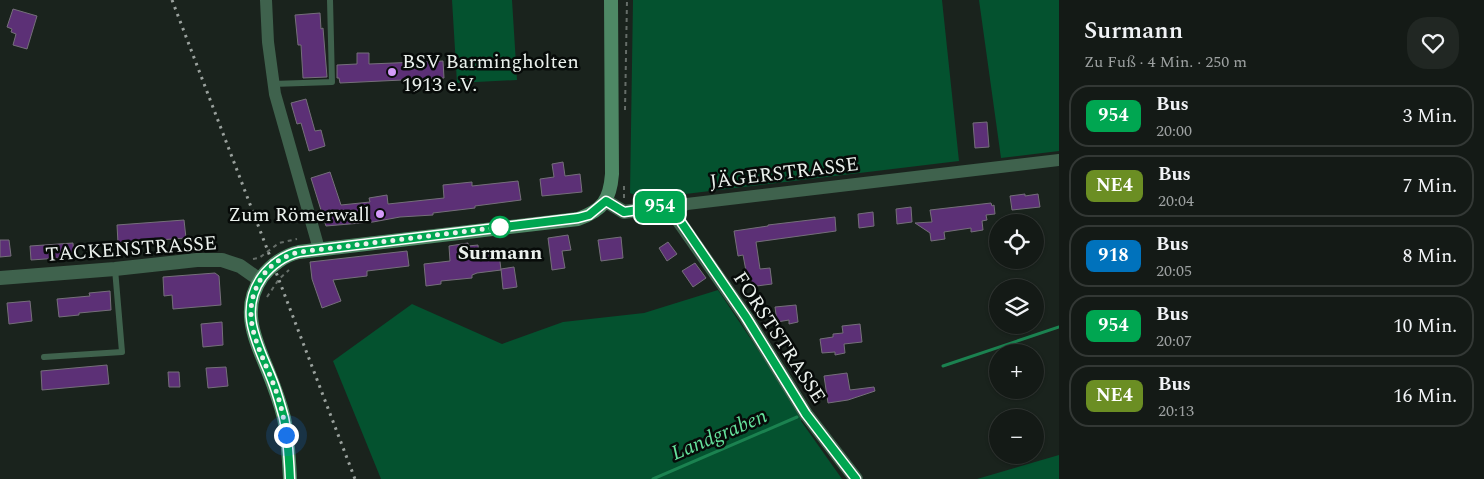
<!DOCTYPE html>
<html lang="de">
<head>
<meta charset="utf-8">
<style>
  :root { --surface:#141a16; --page:#212723; --text:#f1f3f6; --muted:#9da1a1; --line:#333835 }
  body { margin:0; font-family:Spectral,serif; background:var(--page); color:var(--text); height:100vh; display:flex; flex-direction:column; font-size:19px; white-space:nowrap }
  * { box-sizing:border-box; margin:0 }
  p { font-size:16px; color:var(--muted) }
  .icon { flex:none; width:28px; height:28px; fill:none; stroke:currentColor; stroke-width:2; stroke-linecap:round; stroke-linejoin:round }
  .map { position:relative; flex:1; overflow:hidden }
  .details { display:flex; flex-direction:column; background:var(--surface); width:425px }
  .details>* { flex:none }
  .badge { padding:0 10px; border-radius:8px; font-size:18px; line-height:32px }
  .buttons { position:absolute; left:989px; top:214px; display:grid; gap:10px }
  .buttons a { display:grid; place-items:center; width:55px; height:55px; border-radius:50%; background:var(--surface); box-shadow:0 1px 4px #0004,0 0 0 1px var(--line); font-size:25px }
  .you { position:absolute; width:25px; height:25px; margin:-12px; border:4px solid #fff; border-radius:50%; background:#1a73e8; box-shadow:0 0 0 8px #1a73e833 }
  .map>.badge { position:absolute; translate:-50% -50%; box-shadow:0 0 0 2px #fff }
  .round { display:grid; place-items:center; flex:none; width:52px; height:52px; border-radius:20px; background:var(--page) }
  .headline { display:flex; align-items:center; justify-content:space-between; height:85px; padding:0 25px }
  h1 { font-size:24px; font-weight:600; line-height:38px }
  ul { padding:0; list-style:none }
  li { display:flex; align-items:center; gap:15px; height:62px; margin:0 10px 8px; padding:0 15px; border:2px solid var(--line); border-radius:20px }
  li div { flex:1 }
  li b { display:block; font-size:19px }
  li em { font-style:normal }
  li .badge { min-width:55px; font-weight:700; text-align:center }
  main { display:flex; flex:1; min-height:0 }
  .map>svg:first-child { display:block }
  .green { fill:#04522f }
  .lines { fill:none; stroke-linecap:round; stroke-linejoin:round }
  .stream { stroke:#1b8250; stroke-width:3 }
  .building { fill:#5c3076; stroke:#756f7a }
  .path { stroke:#666e69; stroke-width:2; stroke-dasharray:4 4; stroke-linecap:butt }
  .service { stroke:#3f624d; stroke-width:6 }
  .minor { stroke:#3f624d; stroke-width:12 }
  .tertiary { stroke:#3f624d; stroke-width:14 }
  .secondary { stroke:#4e8865; stroke-width:14 }
  .rail { stroke:#9aa19d; stroke-width:3; stroke-dasharray:2.5 5; stroke-linecap:butt }
  .line-casing { stroke:#fff; stroke-width:11 }
  .line { stroke:#00a651; stroke-width:8 }
  .walk { stroke:#ebf1ed; stroke-width:5; stroke-dasharray:0 9 }
  .poi-dot { fill:#d59bfa; stroke:#070b09; stroke-width:2 }
  .stop-dot { fill:#fff; stroke:#00a651; stroke-width:2.5 }
  .labels { text-anchor:middle; stroke-width:5; stroke-linejoin:round; paint-order:stroke }
  .poi-label { font-size:20px; fill:#ebf1ed; stroke:#070b09; text-anchor:start }
  .street-label { font-size:20px; fill:#ebf1ed; stroke:#070b09 }
  .stop-label { font-size:20px; font-weight:bold; fill:#ebf1ed; stroke:#070b09 }
  .water-label { font-size:21px; font-style:italic; fill:#65e29c; stroke:#070b09 }
</style>
</head>
<body>
<main>
<div class="map">
<svg width="1059" height="479" viewBox="0 0 1059 479">
  <rect width="100%" height="100%" fill="#1a231d"/>
  <!-- green -->
  <path class="green" d="M452,0H512L517,80L457,83Z
    M633,0H942L959,161L644,199L630,193Z
    M979,0H1059V151L1001,158Z
    M718,290L803,417L801,421L842,479H381L333,361L412,304L502,344L563,322L644,313Z
    M1059,455V479H977Z"/>
  <g class="lines">
    <!-- stream -->
    <path class="stream" d="M943,366L1059,327
      M653,479L797,417"/>
  </g>
  <!-- building -->
  <path class="building" d="M13,9L37,16L27,49L13,45L16,34L11,32L12,29L7,27Z
    M320,13L321,29L323,28L327,77L303,78L301,45H298L295,15Z
    M357,53H369V64L443,61L444,78L340,83L339,78H337V65L357,64Z
    M306,99L315,131L321,130L325,146L309,151L301,123L297,124L291,103Z
    M987,122L989,147L975,148L973,123Z
    M563,162L565,176L580,174L582,192L542,196L540,179L554,177L552,164Z
    M330,172L341,205L370,202L369,198L387,195L388,204L444,198L443,185L472,182V186L518,181L521,200L475,206V208L433,213V215L400,217L373,222L326,226L311,178Z
    M1025,194V196L1038,194L1040,207L1012,210L1010,196Z
    M991,203L992,206L994,205L995,214L986,215L987,220L982,221L983,230L971,232V228L944,232L945,239L931,241L930,233L915,223L932,222L930,210Z
    M911,207L912,222L897,224L896,209Z
    M873,212L874,226L859,228L858,214Z
    M835,217L836,231L756,242L760,269L770,268L772,284L749,287L743,255L738,256L734,231L768,226V225Z
    M184,220L186,238L118,243L117,225Z
    M568,235L571,250L562,251L565,268L552,270L548,238Z
    M621,237L623,258L601,261L598,240Z
    M0,240H9L11,256L0,257Z
    M668,242L677,254L667,261L659,248Z
    M73,243L74,257L31,260L30,246Z
    M468,243V246L478,245L479,256L499,253L501,270L477,273L472,275V278L441,281V284L426,286L424,264L450,261L449,246Z
    M407,251L409,266L367,271V276L333,280L341,301L322,308L312,279L310,262Z
    M695,263L706,278L693,287L682,271Z
    M514,267L517,287L503,289L501,269Z
    M215,273L219,276L221,305L173,309L172,295L164,296L163,277Z
    M110,291L111,310L79,313V315L59,317L57,299L90,296L89,293Z
    M30,301L32,321L9,324L7,303Z
    M796,305L798,322L789,324V320L777,322L775,307Z
    M222,322L223,345L203,347L201,324Z
    M860,324L862,342L844,344L845,353L835,355V352L822,353L820,339L833,337V334L843,333L842,326Z
    M107,365L109,384L42,390L41,371Z
    M226,367L228,386L208,388L206,368Z
    M168,372H179L180,387H169Z
    M847,373L850,390L874,387L875,391L848,400L828,403L824,376Z"/>
  <g class="lines">
    <!-- path -->
    <path class="path" d="M625,110L627,0
      M624,198V185
      M253,259L259,258L279,243L297,239
      M267,297L279,279L289,270"/>
    <!-- service -->
    <path class="service" d="M273,84L332,82L330,0
      M44,357L122,352L115,269"/>
    <!-- minor -->
    <path class="minor" d="M266,0L268,42L275,94L319,249
      M674,214L679,208L687,204L1059,160"/>
    <!-- tertiary -->
    <path class="tertiary" d="M606,201L624,212L660,207L665,208L674,214L746,317L806,414L856,479
      M0,278L115,269L197,260H222L240,266L260,280"/>
    <!-- secondary -->
    <path class="secondary" d="M290,479C289,459 288,437 284,418C280,402 274,386 268,371C255,339 240,309 262,277C271,265 285,255 299,252L578,219C603,210 610,200 612,174L611,0"/>
    <!-- rail -->
    <path class="rail" d="M172,0L355,479"/>
  </g>
  <g class="lines">
    <defs>
      <path id="line" d="M290,479C289,459 288,437 284,418C281,407 278,396 274,385C261,349 236,314 262,277C271,265 285,255 299,252L578,218L589,215L606,201L624,212L660,207C668,208 673,213 679,219L746,317L806,414L856,479"/>
    </defs>
    <!-- line casing -->
    <use href="#line" class="line-casing"/>
    <!-- line -->
    <use href="#line" class="line"/>
    <!-- walk -->
    <path class="walk" d="M286,435C284,417 280,400 273,383C258,344 237,313 264,274C272,263 286,255 299,252L501,227H500"/>
  </g>
  <!-- markers -->
  <g class="poi-dot">
    <circle cx="392" cy="72" r="5"/>
    <circle cx="380" cy="214" r="5"/>
  </g>
  <circle class="stop-dot" cx="500" cy="227" r="10"/>
  <g class="labels">
    <!-- poi labels -->
    <g class="poi-label">
      <text x="402" y="68">BSV Barmingholten<tspan x="402" dy="23">1913 e.V.</tspan></text>
      <text x="370" y="221" text-anchor="end">Zum Römerwall</text>
    </g>
    <!-- street labels -->
    <g class="street-label">
      <text transform="translate(784 172) rotate(-7)" y="7">JÄGERSTRASSE</text>
      <text transform="translate(131 248) rotate(-4)" y="7">TACKENSTRASSE</text>
      <text transform="translate(780 337) rotate(57)" y="7">FORSTSTRASSE</text>
    </g>
    <!-- stop labels -->
    <g class="stop-label">
      <text x="500" y="259">Surmann</text>
    </g>
    <!-- water labels -->
    <g class="water-label">
      <text transform="translate(719 434) rotate(-23)" y="7">Landgraben</text>
    </g>
  </g>
</svg>
<div class="buttons">
<a><svg class="icon" aria-label="locate" viewBox="0 0 24 24"><circle cx="12" cy="12" r="6"/><path d="M12 2v4M12 18v4M2 12h4M18 12h4"/></svg></a>
<a><svg class="icon" aria-label="layers" viewBox="0 0 24 24"><path d="M12 4l9 5-9 5-9-5zM3 14l9 5 9-5"/></svg></a>
<a>+</a>
<a>−</a>
</div>
<div class="you" style="left:286px;top:435px"></div>
<b class="badge" style="left:660px;top:207px;background:#00a651;color:#fff">954</b>
</div>
<section class="details">
<div class="headline"><div><h1>Surmann</h1><p>Zu Fuß · 4 Min. · 250 m</p></div><a class="round"><svg class="icon" aria-label="heart" viewBox="0 0 24 24"><path d="M12 20l-8-8c-3-5 5-10 8-4 3-6 11-1 8 4z"/></svg></a></div>
<ul>
<li><span class="badge" style="background:#00a651;color:#fff">954</span><div><b>Bus</b><p>20:00</p></div><em>3 Min.</em></li>
<li><span class="badge" style="background:#6b8e23;color:#fff">NE4</span><div><b>Bus</b><p>20:04</p></div><em>7 Min.</em></li>
<li><span class="badge" style="background:#0072bc;color:#fff">918</span><div><b>Bus</b><p>20:05</p></div><em>8 Min.</em></li>
<li><span class="badge" style="background:#00a651;color:#fff">954</span><div><b>Bus</b><p>20:07</p></div><em>10 Min.</em></li>
<li><span class="badge" style="background:#6b8e23;color:#fff">NE4</span><div><b>Bus</b><p>20:13</p></div><em>16 Min.</em></li>
</ul>
</section>
</main>
</body>
</html>
